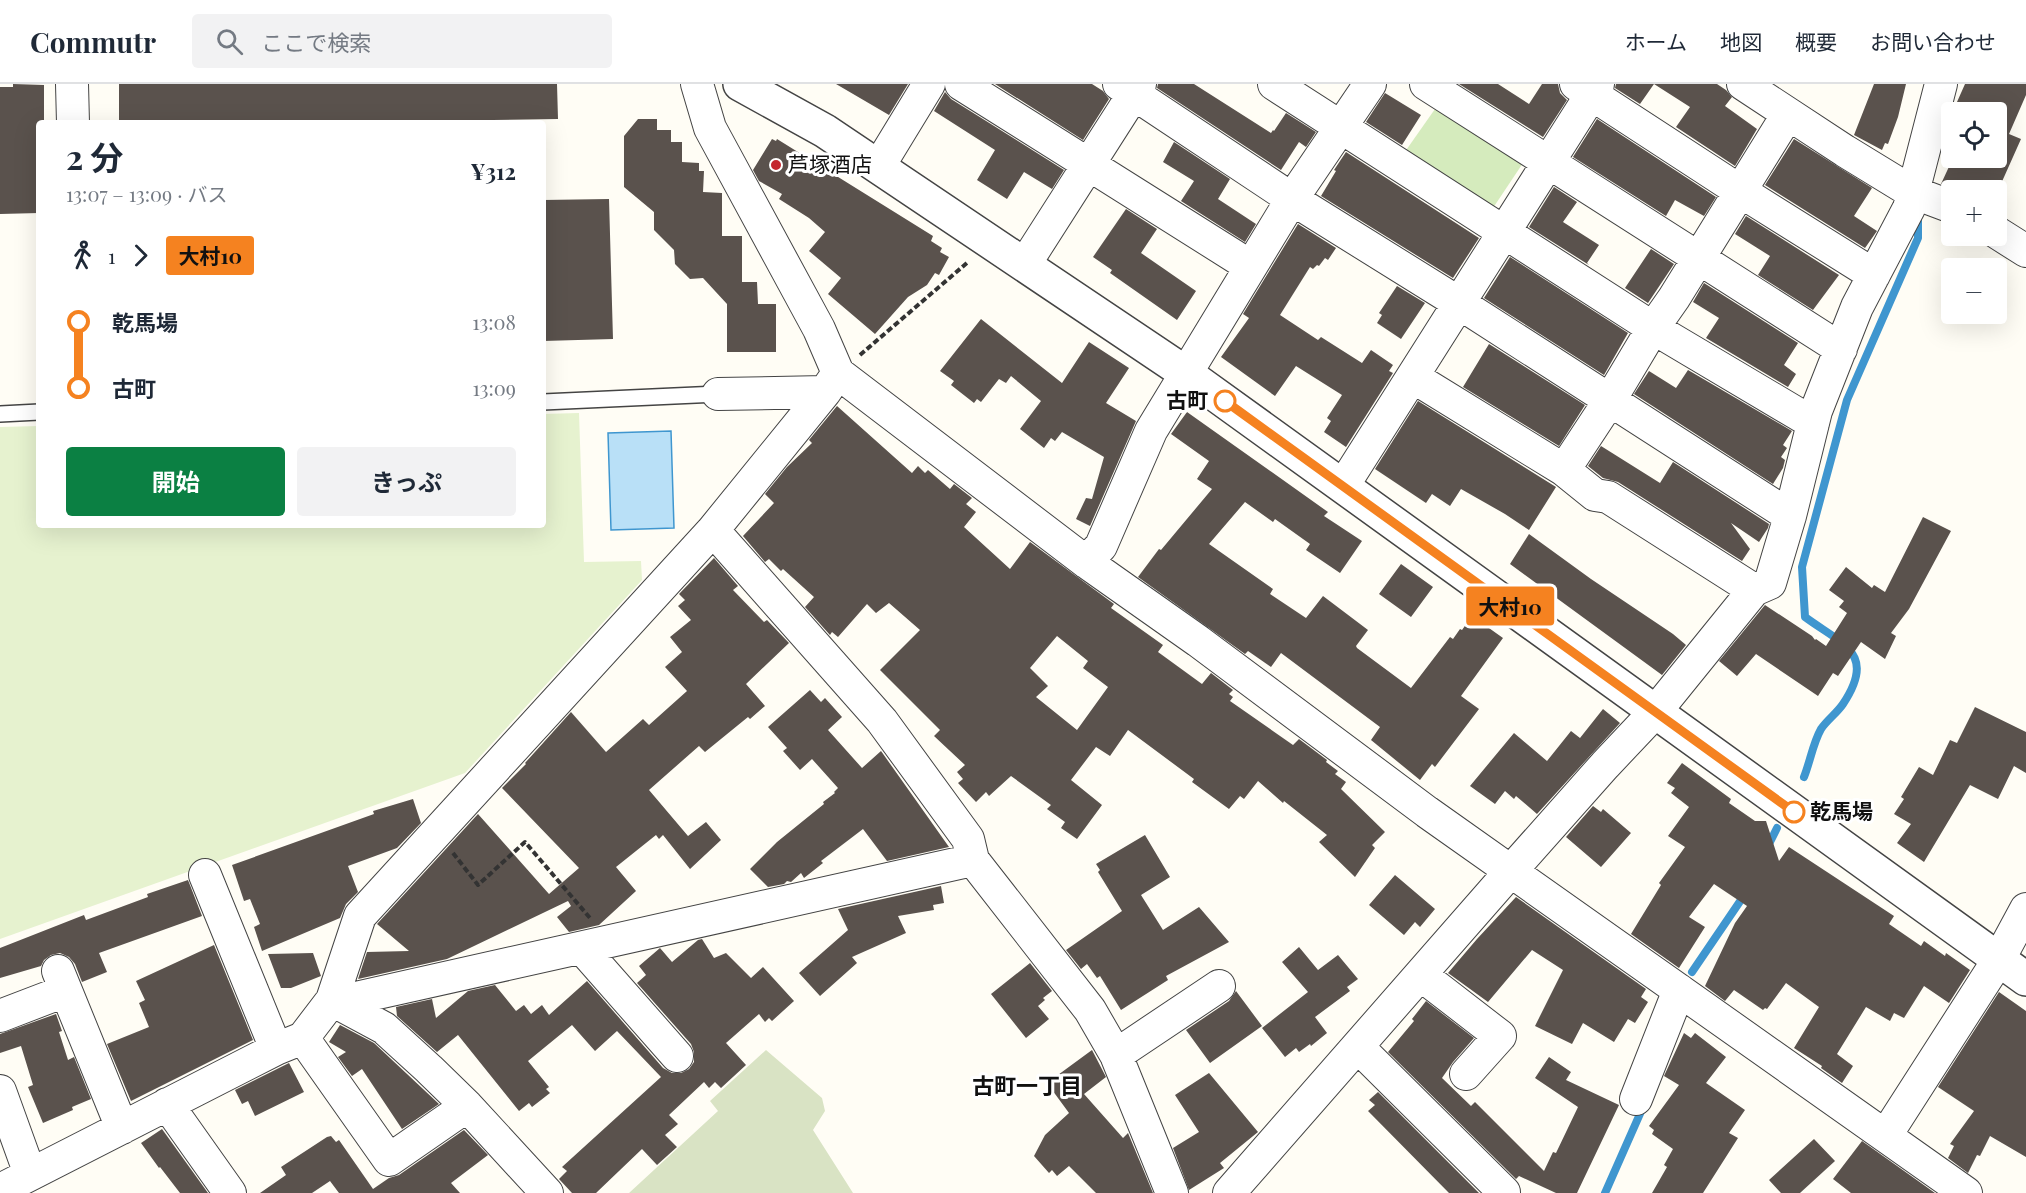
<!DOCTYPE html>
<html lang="ja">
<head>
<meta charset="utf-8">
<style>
  :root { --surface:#fff; --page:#f2f2f3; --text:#1f2937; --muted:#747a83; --line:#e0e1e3; --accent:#0b8043 }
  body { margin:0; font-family:"Playfair Display","Noto Sans JP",serif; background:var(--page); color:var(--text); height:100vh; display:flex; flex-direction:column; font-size:22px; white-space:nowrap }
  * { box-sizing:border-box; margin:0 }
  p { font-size:20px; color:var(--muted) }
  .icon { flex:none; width:33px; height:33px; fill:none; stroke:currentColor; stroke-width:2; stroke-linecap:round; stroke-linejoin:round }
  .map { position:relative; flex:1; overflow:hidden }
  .drawer { position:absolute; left:36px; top:36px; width:510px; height:408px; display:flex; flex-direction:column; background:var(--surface); border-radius:6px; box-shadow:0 6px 24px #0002 }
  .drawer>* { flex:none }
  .badge { padding:0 12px; border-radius:4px; font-size:21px; line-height:39px }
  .buttons { position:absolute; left:1941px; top:18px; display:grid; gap:12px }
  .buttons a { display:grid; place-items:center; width:66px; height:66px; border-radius:6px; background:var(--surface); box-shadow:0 6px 24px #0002; font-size:30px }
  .map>.badge { position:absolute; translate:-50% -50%; box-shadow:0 0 0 3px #fff }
  .legs { display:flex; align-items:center; gap:9px; height:66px; padding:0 30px; font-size:20px }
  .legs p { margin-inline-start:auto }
  .head { display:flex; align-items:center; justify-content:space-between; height:102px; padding:0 30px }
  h1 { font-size:33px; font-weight:700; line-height:45px }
  .primary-button { display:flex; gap:12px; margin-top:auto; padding:12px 30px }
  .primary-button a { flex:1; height:69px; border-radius:6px; background:var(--accent); color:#fff; font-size:24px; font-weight:700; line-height:69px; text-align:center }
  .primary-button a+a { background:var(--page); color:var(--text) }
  ul { padding:0 30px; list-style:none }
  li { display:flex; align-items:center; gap:21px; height:66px; font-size:22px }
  li i { display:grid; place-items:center; width:9px; height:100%; margin:0 8px; background:currentColor }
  li i::after { content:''; width:15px; height:15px; margin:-8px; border:4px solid; border-radius:50%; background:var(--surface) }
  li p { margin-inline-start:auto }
  li:first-child i { background:linear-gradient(#0000 50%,currentColor 0) }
  li:last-child i { background:linear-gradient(currentColor 50%,#0000 0) }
  header { display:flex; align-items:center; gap:36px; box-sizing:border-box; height:84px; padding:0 30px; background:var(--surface); border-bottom:2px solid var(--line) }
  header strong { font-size:28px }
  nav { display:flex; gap:33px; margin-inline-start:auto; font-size:21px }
  .search { width:420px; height:54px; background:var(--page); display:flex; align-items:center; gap:15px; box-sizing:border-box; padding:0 21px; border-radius:6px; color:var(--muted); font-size:22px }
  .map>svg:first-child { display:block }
  .green { fill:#d5ebbd }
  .cemetery { fill:#d9e3c4 }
  .pitch { fill:#e6f2cf }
  .water { fill:#b9e0f7; stroke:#3f96cf; stroke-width:1.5 }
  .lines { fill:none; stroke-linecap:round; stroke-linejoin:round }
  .stream { stroke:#3f96cf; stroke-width:8 }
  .building { fill:#5a524d; fill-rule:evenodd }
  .service-casing { stroke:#444; stroke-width:18 }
  .minor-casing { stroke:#444; stroke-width:34 }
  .tertiary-casing { stroke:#444; stroke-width:36 }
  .path { stroke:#333; stroke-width:4; stroke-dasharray:6 3; stroke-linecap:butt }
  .service { stroke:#fff; stroke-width:15 }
  .minor { stroke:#fff; stroke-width:32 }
  .tertiary { stroke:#fff; stroke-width:33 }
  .line-1-casing { stroke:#fff; stroke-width:14 }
  .line-1 { stroke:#f58220; stroke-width:9 }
  .poi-dot { fill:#c4262e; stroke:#fff; stroke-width:2 }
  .stop-1-dot { fill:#fff; stroke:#f58220; stroke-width:3 }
  .labels { text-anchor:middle; stroke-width:6; stroke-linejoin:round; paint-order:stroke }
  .poi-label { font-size:21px; fill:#111; stroke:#fff; text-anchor:start }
  .stop-label { font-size:21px; font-weight:bold; fill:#111; stroke:#fff; text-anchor:end }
  .neighbourhood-label { font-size:22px; font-weight:bold; fill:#111; stroke:#fff }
</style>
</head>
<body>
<header>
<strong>Commutr</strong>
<div class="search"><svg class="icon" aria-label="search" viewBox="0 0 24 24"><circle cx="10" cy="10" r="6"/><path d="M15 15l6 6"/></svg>ここで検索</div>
<nav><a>ホーム</a><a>地図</a><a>概要</a><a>お問い合わせ</a></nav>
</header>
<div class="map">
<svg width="2026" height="1109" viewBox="0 0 2026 1109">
  <rect width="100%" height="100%" fill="#fffdf5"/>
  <!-- green -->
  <path class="green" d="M1435,25L1523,79L1489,130L1402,72Z"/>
  <!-- cemetery -->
  <path class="cemetery" d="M766,966L822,1014L825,1027L813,1046L853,1109H629L718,1027L710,1017Z"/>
  <!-- pitch -->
  <path class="pitch" d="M579,329L584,478L641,477L642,496L465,689L0,855V343L39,342V441H543V330Z"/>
  <!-- water -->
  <path class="water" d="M671,347L674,444L611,446L608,349Z"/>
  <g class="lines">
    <!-- stream -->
    <path class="stream" d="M1804,693C1810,678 1813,659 1821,645C1827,636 1837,629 1843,620C1877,569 1843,561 1805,533L1802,483L1847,316L1918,154V135
      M1767,764L1777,744
      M1692,888L1745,810
      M1605,1109L1643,1023"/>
  </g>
  <!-- building -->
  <path class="building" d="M13,0L44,1V39H39V129L0,130V3H13Z
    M119,0H557L558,35L284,39H119Z
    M836,0H908L889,31Z
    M995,0H1092L1103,7L1109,15L1083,56Z
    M1158,0H1194L1271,49L1273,46L1274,47L1286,29L1316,48L1306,63L1299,58L1281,86L1157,4Z
    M1459,0H1498L1529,20L1542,0H1558L1560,9L1567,16L1543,53Z
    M1616,0H1654L1640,20L1615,4Z
    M1654,0H1717L1726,6L1732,13L1725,22L1757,45L1735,82L1676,43L1690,23Z
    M1874,0H1906L1898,33L1888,60L1885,59L1882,66L1854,51Z
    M1965,0H2026V11L2009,50L2021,55L1996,111V106H1959L1941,100L1953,74H1996V28H1983L1957,18Z
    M945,8L951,15L1064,86L1052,105L1024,88L1007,115L977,96L995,66L934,27Z
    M1385,9L1421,31L1402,61L1366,38Z
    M638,35H657V46H671V58H682V78L699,79V87H704L703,108L722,109V152H742V198H757L758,220H776V268H727V220L703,194L690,195L675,180L674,166L654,146V128L624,103V52Z
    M1597,35L1716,113L1704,132L1675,116L1666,132L1573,73Z
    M772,55L776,57L777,55L933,152L931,157L942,164L940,168L949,173L939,191L935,189L927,201L908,213L875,250L828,210L841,194L809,167L825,148L809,134L779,115L782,110L759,97L753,86Z
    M1794,55L1872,104L1854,132L1877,147L1865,164L1765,101Z
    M1174,58L1230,95L1218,115L1256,140L1245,158L1181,117L1194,97L1163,78Z
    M1346,68L1479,154L1453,194L1321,112L1336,87L1334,86Z
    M1554,103L1577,118L1563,138L1599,161L1587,179L1589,181L1529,143Z
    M609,115L613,255L543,257V116Z
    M1126,125L1157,145L1141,169L1196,207L1177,236L1110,189L1112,186L1093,173Z
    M1746,132L1839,191L1813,226L1758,191L1770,172L1735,150Z
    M1298,140L1336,164L1328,176L1325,174L1319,182L1317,181L1313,185L1310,183L1280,231L1318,256L1321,253L1362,279L1371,266L1393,281L1389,287L1393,289L1346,363L1324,348L1331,337L1327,334L1342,311L1296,282L1275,312L1221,273L1249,234L1243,230Z
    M1651,165L1674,180L1648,219L1625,204Z
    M1510,173L1628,249L1604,291L1484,214Z
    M1704,199L1798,259L1784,281L1796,290L1788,303L1706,254L1719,234L1693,218Z
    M1397,202L1425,219L1401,255L1377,239L1382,231L1379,229Z
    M981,235L1062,299L1089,258L1129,284L1106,319L1136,337L1090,442L1076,435L1086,414L1092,415L1104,373L1062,348L1055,357L1051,354L1044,364L1020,345L1041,317L1011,292L1006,299L999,295L981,318L977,315L974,319L951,301L954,297L940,287Z
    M1489,260L1585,321L1559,362L1463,303Z
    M1688,286L1792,347L1783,361L1787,364L1781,373L1785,376L1783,384L1773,400L1634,310L1649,287L1676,304Z
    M1418,317L1556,403L1529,446L1505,430L1461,405L1450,422L1432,410L1426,419L1375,385Z
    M837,322L912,389L918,382L925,389L928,386L950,405L954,400L972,414L966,420L976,428L964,443L1010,485L1030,458L1114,520L1111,524L1163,561L1158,568L1202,600L1211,589L1233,606L1229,610L1233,613L1230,617L1293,661L1299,655L1327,676L1326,678L1338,687L1335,690L1346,698L1341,705L1385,748L1372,761L1375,764L1355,793L1319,758L1327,751L1284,717L1283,719L1258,697L1244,715L1240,712L1229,725L1192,698L1194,695L1128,646L1110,672L1096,663L1071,696L1102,721L1077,755L1061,744L1065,738L1047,725L1051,721L1011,692L989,712L986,708L976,718L958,699L963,695L957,688L965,681L934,652L940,646L880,586L920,546L889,519L876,529L867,520L838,553L832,548L830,551L805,523L814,513L783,485L781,487L769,475L765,478L743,452L774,419L765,410L787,383L812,359L809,356ZM1057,552L1088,577L1083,584L1108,603L1077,646L1036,613L1048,602L1030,584Z
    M1187,328L1328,428L1324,432L1362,457L1340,489L1306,466L1310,460L1275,435L1273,438L1245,418L1209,460L1273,505L1270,510L1306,534L1323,512L1368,546L1356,562L1357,564L1411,604L1450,553L1453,555L1460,545L1462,546L1472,532L1503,554L1461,612L1479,625L1435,683L1432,680L1420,696L1371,656L1380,643L1281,569L1271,583L1248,567L1245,570L1138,493L1159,465L1161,466L1212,405L1197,395L1209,377L1171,350Z
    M1601,362L1660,399L1673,378L1769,440L1768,444L1759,458L1731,439L1750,465L1742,477L1618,398L1603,394L1588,382Z
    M1923,433L1951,447L1909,525L1891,549L1896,552L1885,575L1861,558L1838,592L1833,589L1818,612L1756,570L1737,592L1719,577L1765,521L1812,552L1815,556L1816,555L1826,562L1847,529L1839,523L1844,517L1829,506L1846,483L1872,504L1874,501L1885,508Z
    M1529,450L1591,495L1673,550L1686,561L1662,591L1510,480Z
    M714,474L738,502L733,506L764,538L767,536L789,559L746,600L765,622L750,635L748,633L705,668L699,662L649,706L688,752L706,738L721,756L690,785L663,751L659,755L656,751L616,783L636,807L599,841L569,848L557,833L571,822L568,817L447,875L358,895L367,868L409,867L377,840L478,730L549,810L579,784L502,704L526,680L525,679L571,628L606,668L643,635L649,641L687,607L665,583L682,568L670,553L691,536L678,522L685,516L679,510Z
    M1401,480L1433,503L1411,533L1379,510Z
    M810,606L821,618L825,614L842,633L828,646L862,684L881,667L949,763L887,777L863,745L821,777L823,779L804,794L801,789L791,798L787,797L784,800L768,803L750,785L777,758L824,720L823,718L835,709L834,708L838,704L812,675L800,686L783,667L787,664L768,643Z
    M1975,623L2026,648V689L2014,682L1998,715L1970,701L1924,778L1897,759L1911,740L1894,730L1904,715L1901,713L1919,683L1933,691L1950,656L1957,659Z
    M1603,625L1620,639L1537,730L1516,712L1514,715L1505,707L1495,720L1470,702L1514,649L1547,677L1571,647L1580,654Z
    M1682,679L1731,715L1729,719L1755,737H1766L1779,777L1789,763L1894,832L1889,840L1921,862L1924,857L1945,872L1946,869L1970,886L1949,919L1924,902L1904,934L1894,929L1890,937L1866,923L1837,970L1853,982L1842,999L1821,984L1822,982L1794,964L1819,923L1786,899L1767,925L1765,924L1763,926L1734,906L1725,917L1705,902L1735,839L1747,822L1714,800L1689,833L1705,843L1679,884L1631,850L1661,801L1659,799L1685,763L1668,752L1689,723L1671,709L1675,704L1667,699Z
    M413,715L421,739L397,764L348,782L358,808L346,820L340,834L262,867L254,843L260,840L250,815L244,817L232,781L374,730L373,727Z
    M1593,722L1601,728L1603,725L1631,749L1601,783L1566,753Z
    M1145,751L1170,793L1141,811L1163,846L1199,823L1229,858L1166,892L1168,896L1121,926L1100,892L1097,894L1087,880L1081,885L1066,866L1122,827L1098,788L1100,786L1096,780Z
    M1395,791L1435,825L1420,843L1415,838L1404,851L1369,821Z
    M188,796L202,832L99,869L107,888L82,898L75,880L69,873L60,869L51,871L44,876L41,882L0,894V864L84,831L86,836L148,813L147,810Z
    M941,802L944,819L933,821L934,826L898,832L906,849L852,873L857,879L820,912L799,889L848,846L838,825Z
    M1516,813L1646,905L1641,913L1648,918L1635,939L1628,935L1614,958L1583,939L1572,960L1535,942L1563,886L1532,866L1488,918L1448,889L1477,855Z
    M702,855L714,874L726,869L751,894L763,883L794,917L772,937L769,934L765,938L759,930L726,959L746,981L721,1004L715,998L709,1004L704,998L669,1031L678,1040L665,1051L677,1063L657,1081L642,1065L596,1109H572L559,1095L567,1087L562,1083L661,993L617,947L595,967L572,941L528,977L549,1003L546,1005L550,1009L532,1023L529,1019L519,1027L458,951L437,968L397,932L396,923L432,915L436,934L468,907L495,901L516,927L524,921L531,930L542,921L549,931L587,897L663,984L672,989H681L689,985L694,978V968L691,960L637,899L646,891L639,882L660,864L672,878L698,856Z
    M214,861L253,956L131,1017L107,960L149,943L139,919L145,916L136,897Z
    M1299,863L1318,886L1338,871L1358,895L1347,903L1350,907L1315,933L1327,949L1311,962L1310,960L1299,968L1296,964L1285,973L1262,944L1308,908L1282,878Z
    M313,869L321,892L291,904H281L268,870Z
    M1030,879L1052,907L1043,914L1045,916L1038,922L1049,935L1026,954L991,910Z
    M1236,907L1262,942L1210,979L1186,946L1229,917Z
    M1999,908L2026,927V1073L1990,1052L1980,1072L1977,1071L1968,1089L1948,1074L1954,1062L1950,1060L1974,1027L1938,1003Z
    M1426,917L1474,954L1453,978L1442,994L1471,1022L1475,1018L1544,1087L1553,1068L1556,1069L1578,1023L1535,994L1549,973L1571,988L1566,996L1619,1021L1577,1109H1556L1519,1092L1516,1095L1388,968L1414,937L1412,935Z
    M56,930L62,947L59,948L68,976L74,973L91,1015L72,1023L73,1026L43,1039L28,1003L33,1001L21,962L0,969V950Z
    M340,941L374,959L439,1020L402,1045L362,985L352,992L338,973L346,968L329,958Z
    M1684,949L1691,954L1695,949L1726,973L1706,999L1745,1026L1729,1049L1738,1054L1703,1109H1652L1667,1083L1664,1081L1673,1065L1652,1050L1654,1046L1649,1042L1679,1001L1664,992Z
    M1092,966L1106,993L1084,1010L1123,1054L1128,1049L1153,1109H1096L1069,1082L1057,1092L1052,1086L1049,1089L1034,1072L1045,1051L1069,1029L1047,999Z
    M289,979L304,1008L255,1032L248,1017L242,1020L235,1006Z
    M1209,989L1258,1048L1220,1079L1224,1084L1189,1106L1173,1064L1199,1048L1175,1011Z
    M1378,1008L1479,1109H1449L1368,1027L1375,1021L1369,1016Z
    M162,1045L208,1109H180L160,1083L159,1084L141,1059Z
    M464,1046L488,1071L451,1099L460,1109H339L330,1097L312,1109H260L286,1091L281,1083L327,1053L331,1052L336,1058L339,1056L373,1105L389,1094L399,1091Z
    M1814,1055L1835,1077L1800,1109H1781L1769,1096Z
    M1862,1057L1935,1109H1851L1833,1095Z"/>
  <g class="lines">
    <defs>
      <path id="service" d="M543,318L718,310
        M0,330L39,328"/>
      <path id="minor" d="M72,0L73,39
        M697,0L710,44L819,245L838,289L1086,478L1198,557L1427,728L1966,1109
        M961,0L1250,182
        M1119,0L1292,115L1459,219L1790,432
        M1274,0L1653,244L1813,339
        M1426,0L1841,265
        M1576,0L1740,107L1874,191
        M1743,0L1845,67L1912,108L1952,123
        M879,82L929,0
        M1996,148L2026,167
        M1025,180L1140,0
        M1413,293L1564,386L1595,411L1608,413L1754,506
        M718,310L825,308
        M1564,386L1610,316L1653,244L1674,214L1788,30
        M1343,402L1598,0
        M713,446L882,637L968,755L973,776L1090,926L1116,971L1172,1109
        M1086,478L1101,462L1151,347L1292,115L1370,0
        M205,791L276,965
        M582,864L677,972
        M58,887L122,1044
        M1421,891L1500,952L1466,990
        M332,916L351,915L973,776
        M332,916L384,944L429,985L467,1022L547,1109
        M0,932L65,907
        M303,954L389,1076L467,1022
        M1358,963L1504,1108
        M1116,971L1219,902
        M0,1007L30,1090
        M1636,1015L1679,906
        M167,1020L230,1109
        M1886,1051L1999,875L2026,825
        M0,1106L276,965L303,954L332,916L360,832L713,446L825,308L838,289
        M1229,1109L1510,788L1605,681L1656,627L1754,506L1770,499L1790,432L1816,327L1857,223L1909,124L1941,0"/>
      <path id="tertiary" d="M740,0L825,47L1187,290L2026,895"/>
    </defs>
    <!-- service casing -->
    <use href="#service" class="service-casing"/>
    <!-- minor casing -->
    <use href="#minor" class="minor-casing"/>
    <!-- tertiary casing -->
    <use href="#tertiary" class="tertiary-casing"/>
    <!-- path -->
    <path class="path" d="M860,271L968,178
      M453,769L478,801L525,758L590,834"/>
    <!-- service -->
    <use href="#service" class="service"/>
    <!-- minor -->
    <use href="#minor" class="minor"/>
    <!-- tertiary -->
    <use href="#tertiary" class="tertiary"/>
  </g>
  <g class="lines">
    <defs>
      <path id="line-1" d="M1225,317L1794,728"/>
    </defs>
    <!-- line-1 casing -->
    <use href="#line-1" class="line-1-casing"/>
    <!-- line-1 -->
    <use href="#line-1" class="line-1"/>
  </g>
  <!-- markers -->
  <circle class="poi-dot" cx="776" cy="81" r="6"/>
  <g class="stop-1-dot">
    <circle cx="1225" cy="317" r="10"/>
    <circle cx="1794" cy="728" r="10"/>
  </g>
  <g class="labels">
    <!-- poi labels -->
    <g class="poi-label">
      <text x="788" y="88">芦塚酒店</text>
    </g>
    <!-- stop labels -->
    <g class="stop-label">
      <text x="1208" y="324">古町</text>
      <text x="1810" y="735" text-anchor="start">乾馬場</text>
    </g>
    <!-- neighbourhood labels -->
    <g class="neighbourhood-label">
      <text x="1027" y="1010">古町一丁目</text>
    </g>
  </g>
</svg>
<div class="buttons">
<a><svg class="icon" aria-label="locate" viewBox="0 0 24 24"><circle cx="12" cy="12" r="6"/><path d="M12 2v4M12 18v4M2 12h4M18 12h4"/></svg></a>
<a>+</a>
<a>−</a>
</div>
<b class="badge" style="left:1510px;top:522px;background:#f58220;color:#111">大村10</b>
<section class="drawer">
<div class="head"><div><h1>2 分</h1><p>13:07 – 13:09 · バス</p></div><b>¥312</b></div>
<div class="legs"><svg class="icon" aria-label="walk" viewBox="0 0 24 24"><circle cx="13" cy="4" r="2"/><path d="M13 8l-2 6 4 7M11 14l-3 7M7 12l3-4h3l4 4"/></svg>1<svg class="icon" aria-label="forward" viewBox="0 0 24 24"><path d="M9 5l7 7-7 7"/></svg><b class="badge" style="background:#f58220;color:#111">大村10</b></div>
<ul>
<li><i style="color:#f58220"></i><b>乾馬場</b><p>13:08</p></li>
<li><i style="color:#f58220"></i><b>古町</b><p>13:09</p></li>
</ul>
<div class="primary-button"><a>開始</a><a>きっぷ</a></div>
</section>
</div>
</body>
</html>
